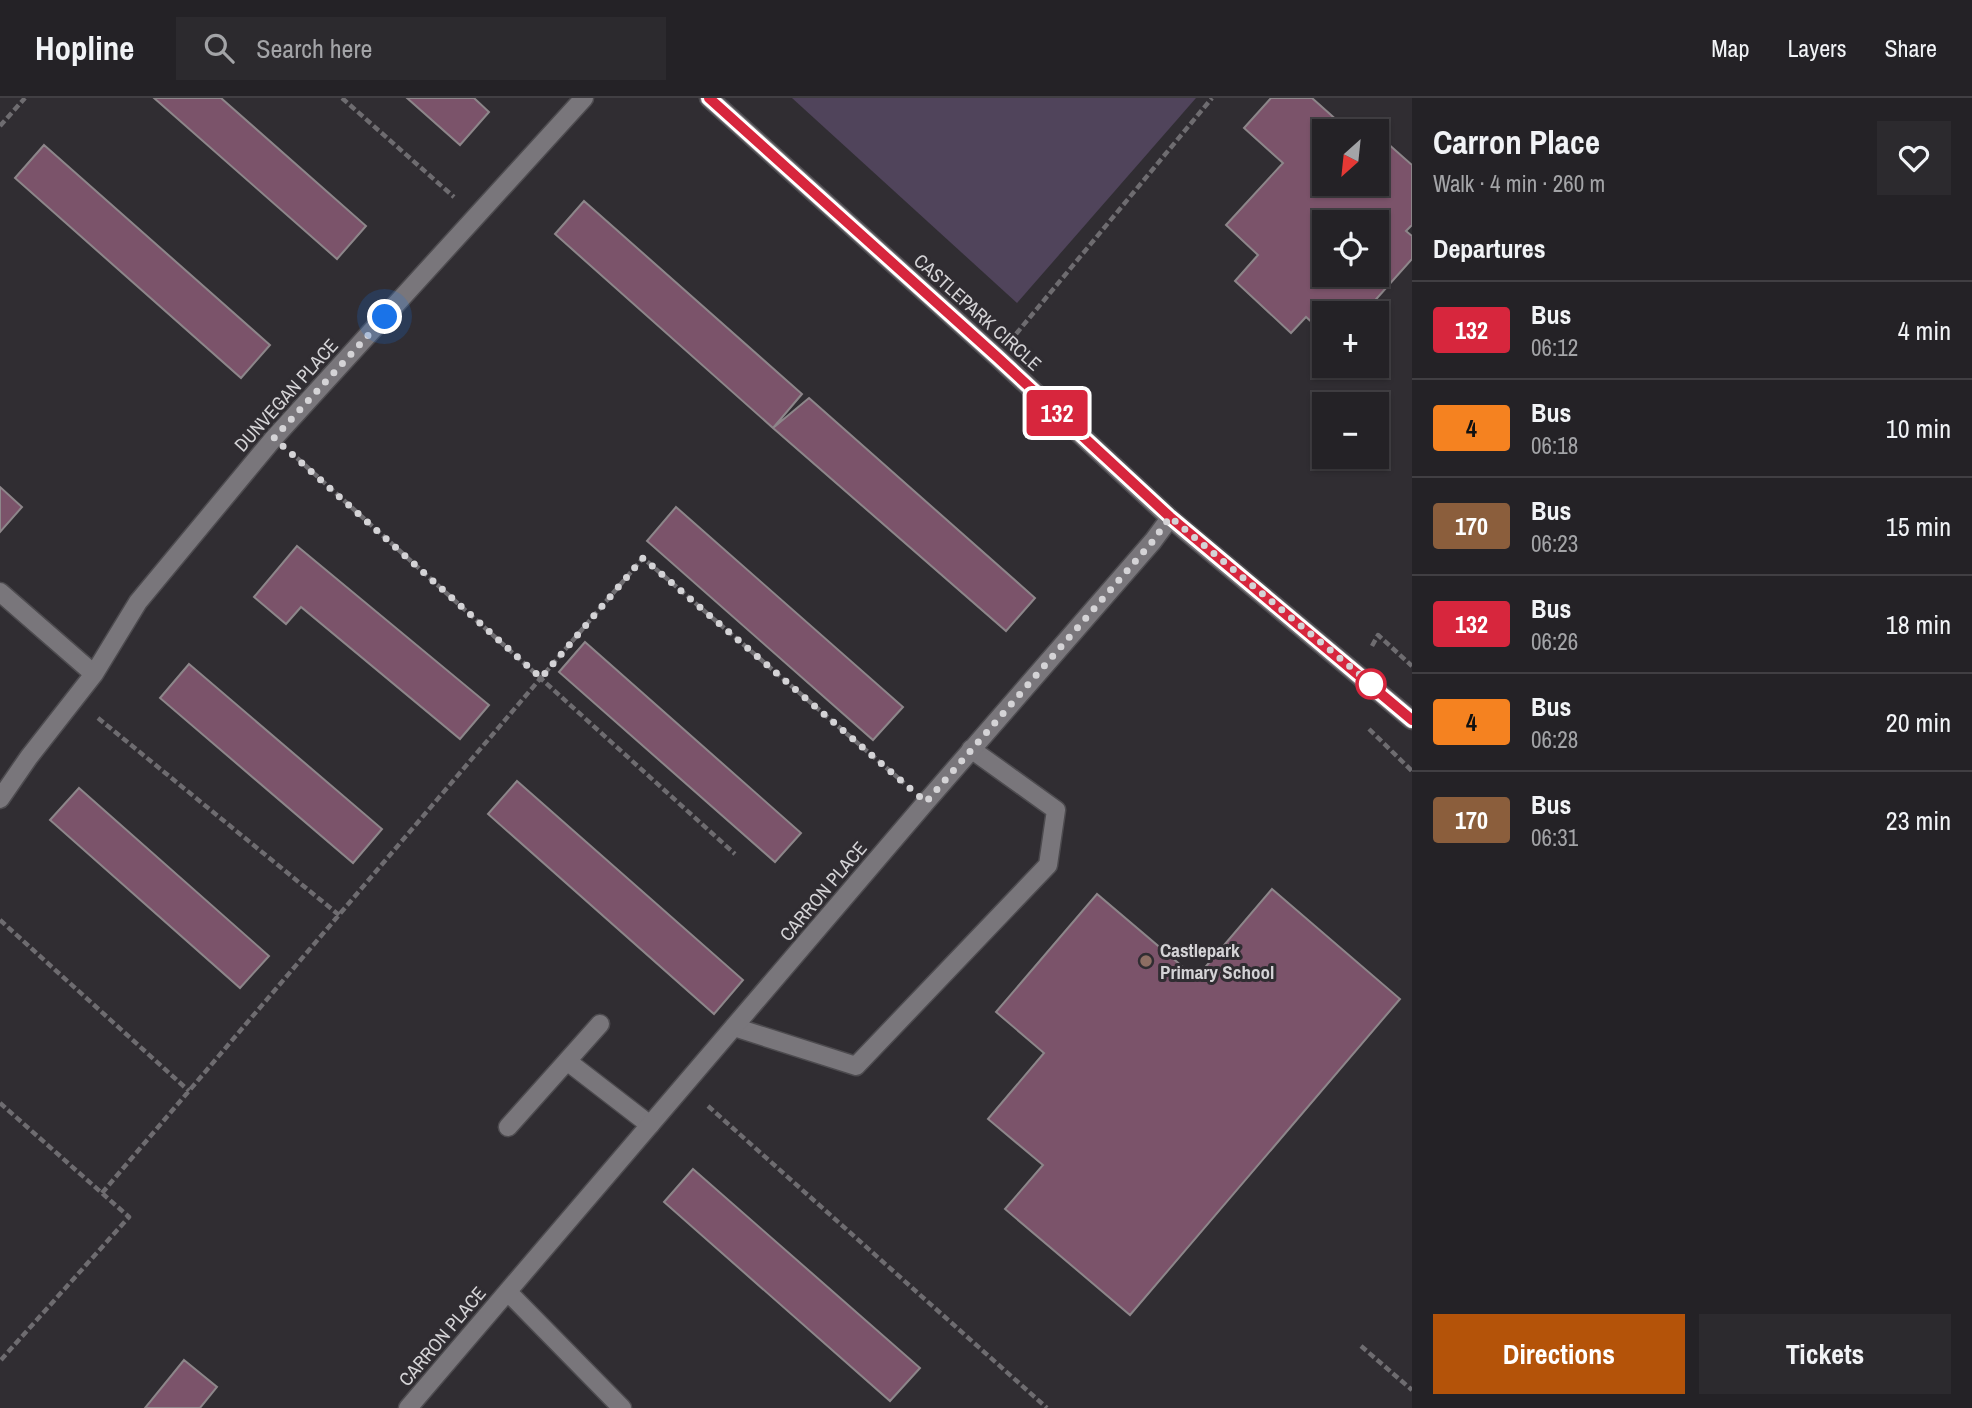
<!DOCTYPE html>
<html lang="en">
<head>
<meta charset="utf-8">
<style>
  :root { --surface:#242226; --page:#2c2a2e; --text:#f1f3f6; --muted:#a3a4a7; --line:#413f43; --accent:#b45309 }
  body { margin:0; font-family:"Archivo Narrow",sans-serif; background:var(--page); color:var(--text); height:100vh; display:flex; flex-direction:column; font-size:26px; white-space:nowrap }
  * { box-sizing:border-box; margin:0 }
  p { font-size:23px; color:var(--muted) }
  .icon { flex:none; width:38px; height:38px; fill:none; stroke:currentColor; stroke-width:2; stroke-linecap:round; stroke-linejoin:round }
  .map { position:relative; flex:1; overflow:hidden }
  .sheet { display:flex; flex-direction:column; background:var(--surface); width:560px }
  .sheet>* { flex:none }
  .badge { padding:0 14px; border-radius:5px; font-size:24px; line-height:46px }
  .needle { width:46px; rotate:207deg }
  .tools { position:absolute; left:1312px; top:21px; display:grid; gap:14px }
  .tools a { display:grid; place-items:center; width:77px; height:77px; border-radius:0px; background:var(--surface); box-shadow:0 2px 5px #0004,0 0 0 2px var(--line); font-size:35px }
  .you { position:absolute; width:35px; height:35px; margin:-18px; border:5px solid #fff; border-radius:50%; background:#1a73e8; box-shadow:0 0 0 10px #1a73e833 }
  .map>.badge { position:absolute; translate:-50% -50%; box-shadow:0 0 0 4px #fff }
  h2 { padding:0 21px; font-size:26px; line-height:63px }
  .round { display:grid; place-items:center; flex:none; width:74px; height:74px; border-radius:0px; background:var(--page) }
  .head { display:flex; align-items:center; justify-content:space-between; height:119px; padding:0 21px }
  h1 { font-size:33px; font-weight:700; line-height:52px }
  .primary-button { display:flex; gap:14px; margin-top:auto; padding:14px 21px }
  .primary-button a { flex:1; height:80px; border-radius:0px; background:var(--accent); color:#fff; font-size:28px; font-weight:700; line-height:80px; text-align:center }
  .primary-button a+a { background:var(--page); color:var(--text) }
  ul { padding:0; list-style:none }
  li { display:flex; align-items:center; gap:21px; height:98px; padding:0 21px; border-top:2px solid var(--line) }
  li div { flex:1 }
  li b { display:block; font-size:26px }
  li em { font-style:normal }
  li .badge { min-width:77px; font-weight:700; text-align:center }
  header { display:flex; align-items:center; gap:42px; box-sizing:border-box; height:98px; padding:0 35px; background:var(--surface); border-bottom:2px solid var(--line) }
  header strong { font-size:33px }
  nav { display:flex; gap:38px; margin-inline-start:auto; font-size:24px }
  .search { width:490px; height:63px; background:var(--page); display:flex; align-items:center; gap:18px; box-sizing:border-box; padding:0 24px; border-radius:0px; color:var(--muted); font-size:26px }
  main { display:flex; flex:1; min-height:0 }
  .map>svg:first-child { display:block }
  .green { fill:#50445b }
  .building { fill:#7b536a; stroke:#8d868a; stroke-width:2; fill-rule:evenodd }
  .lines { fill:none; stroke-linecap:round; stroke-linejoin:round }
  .lane-casing { stroke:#4d4b4f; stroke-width:21 }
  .street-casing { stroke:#4d4b4f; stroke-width:21 }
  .path { stroke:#6e6c70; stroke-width:4.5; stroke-dasharray:7 3.5; stroke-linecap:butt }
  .lane { stroke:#79767b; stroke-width:18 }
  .street { stroke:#79767b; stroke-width:18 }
  .line-casing { stroke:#fff; stroke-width:16 }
  .line { stroke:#d7263d; stroke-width:10 }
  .walk { stroke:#d4d3d6; stroke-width:7; stroke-dasharray:0 12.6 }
  .stop-dot { fill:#fff; stroke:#d7263d; stroke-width:3.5 }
  .education-dot { fill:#8d6e63; stroke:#302d32; stroke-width:2.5 }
  .labels { text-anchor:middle; stroke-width:6; stroke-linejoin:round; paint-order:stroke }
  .street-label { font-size:19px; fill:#d4d3d6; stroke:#302d32 }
  .poi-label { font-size:19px; font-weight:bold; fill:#d4d3d6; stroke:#302d32; text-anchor:start }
</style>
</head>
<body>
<header>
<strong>Hopline</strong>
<div class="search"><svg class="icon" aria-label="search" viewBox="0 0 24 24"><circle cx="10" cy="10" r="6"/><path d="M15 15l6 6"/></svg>Search here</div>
<nav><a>Map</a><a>Layers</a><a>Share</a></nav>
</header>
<main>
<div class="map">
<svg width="1412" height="1310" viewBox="0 0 1412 1310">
  <rect width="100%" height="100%" fill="#302d32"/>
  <!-- green -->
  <path class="green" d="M792,0H1196L1017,205Z"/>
  <!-- building -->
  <path class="building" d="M154,0H221L366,128L337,161Z
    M407,0H474L489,14L460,47Z
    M1271,0H1312L1349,33H1325V86H1377V36L1412,67V127L1406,133L1412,138V161L1370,208L1384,221L1377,227V215H1325V236L1306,219L1291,235L1235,183L1258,157L1226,127L1283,65L1244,30ZM1325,124H1377V177H1325Z
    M44,47L270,247L241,280L15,80Z
    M584,103L802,296L773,330L555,136Z
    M809,300L1035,500L1006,533L773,330Z
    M0,389L22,409L0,434Z
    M676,409L903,609L873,642L647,443Z
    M297,448L489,607L460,641L301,509L286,526L254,499Z
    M585,544L801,735L775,764L559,574Z
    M189,566L382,731L353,765L160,600Z
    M517,683L743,882L714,916L488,716Z
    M79,690L269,858L240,890L50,722Z
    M1272,791L1400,901L1130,1217L1005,1111L1043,1067L988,1021L1044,955L996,914L1097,796L1196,880Z
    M693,1071L920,1270L890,1303L664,1104Z
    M184,1262L217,1289L200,1310H145Z"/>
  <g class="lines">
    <defs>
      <path id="lane" d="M734,929L856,968L1048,767L1056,712L971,651
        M567,963L600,926
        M508,1029L567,963L650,1027"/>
      <path id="street" d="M709,0L997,259L1170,420L1412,622
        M0,494L94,576
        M0,701L29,659L94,576L138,504L274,340L584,0
        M508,1194L622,1310
        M408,1310L926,704L1153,443L1170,420"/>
    </defs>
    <!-- lane casing -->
    <use href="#lane" class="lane-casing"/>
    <!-- street casing -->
    <use href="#street" class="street-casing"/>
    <!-- path -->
    <path class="path" d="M342,0L454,99
      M0,28L25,0
      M1016,236L1212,0
      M297,360L735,756
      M1372,548L1378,537L1412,568
      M98,620L339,817
      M1369,631L1412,673
      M0,822L189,993
      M0,1005L129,1119L0,1263
      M708,1008L1047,1310
      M102,1095L643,460L904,685
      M1361,1248L1412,1292"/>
    <!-- lane -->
    <use href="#lane" class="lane"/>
    <!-- street -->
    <use href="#street" class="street"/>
  </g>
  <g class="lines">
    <defs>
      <path id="line" d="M709,0L997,259L1170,419L1412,622"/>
    </defs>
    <!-- line casing -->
    <use href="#line" class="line-casing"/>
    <!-- line -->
    <use href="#line" class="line"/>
    <!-- walk -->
    <path class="walk" d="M385,219L274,340L541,580L643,460L926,704L1153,443L1170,419L1371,586"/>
  </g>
  <!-- markers -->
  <circle class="stop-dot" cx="1371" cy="586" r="14"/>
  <circle class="education-dot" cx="1146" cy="863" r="7"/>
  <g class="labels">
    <!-- street labels -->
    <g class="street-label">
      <text transform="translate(978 214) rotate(42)" y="7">CASTLEPARK CIRCLE</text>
      <text transform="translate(286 297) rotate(-48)" y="7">DUNVEGAN PLACE</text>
      <text transform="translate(823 793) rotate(-50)" y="7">CARRON PLACE</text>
      <text transform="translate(442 1238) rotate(-50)" y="7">CARRON PLACE</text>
    </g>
    <!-- poi labels -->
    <g class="poi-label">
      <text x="1160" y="859">Castlepark<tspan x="1160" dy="22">Primary School</tspan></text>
    </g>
  </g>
</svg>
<div class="tools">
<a><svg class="needle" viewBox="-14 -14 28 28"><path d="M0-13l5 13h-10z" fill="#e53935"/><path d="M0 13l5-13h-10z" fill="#a3a4a7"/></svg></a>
<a><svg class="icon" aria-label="locate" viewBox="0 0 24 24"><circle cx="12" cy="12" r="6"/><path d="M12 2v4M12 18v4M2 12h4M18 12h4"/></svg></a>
<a>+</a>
<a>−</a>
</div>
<div class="you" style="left:385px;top:219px"></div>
<b class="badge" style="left:1057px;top:315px;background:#d7263d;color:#fff">132</b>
</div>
<section class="sheet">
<div class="head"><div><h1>Carron Place</h1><p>Walk · 4 min · 260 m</p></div><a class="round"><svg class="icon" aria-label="heart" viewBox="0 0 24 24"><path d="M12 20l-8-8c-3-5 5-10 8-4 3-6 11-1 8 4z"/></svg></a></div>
<h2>Departures</h2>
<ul>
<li><span class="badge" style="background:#d7263d;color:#fff">132</span><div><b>Bus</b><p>06:12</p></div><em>4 min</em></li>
<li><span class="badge" style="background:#f58220;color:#111">4</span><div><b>Bus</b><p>06:18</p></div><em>10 min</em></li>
<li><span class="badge" style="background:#8b5e3c;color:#fff">170</span><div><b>Bus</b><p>06:23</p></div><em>15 min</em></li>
<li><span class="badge" style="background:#d7263d;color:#fff">132</span><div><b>Bus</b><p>06:26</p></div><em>18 min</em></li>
<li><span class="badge" style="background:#f58220;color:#111">4</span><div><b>Bus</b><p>06:28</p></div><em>20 min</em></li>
<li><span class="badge" style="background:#8b5e3c;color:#fff">170</span><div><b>Bus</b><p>06:31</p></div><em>23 min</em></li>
</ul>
<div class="primary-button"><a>Directions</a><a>Tickets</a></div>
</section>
</main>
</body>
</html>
